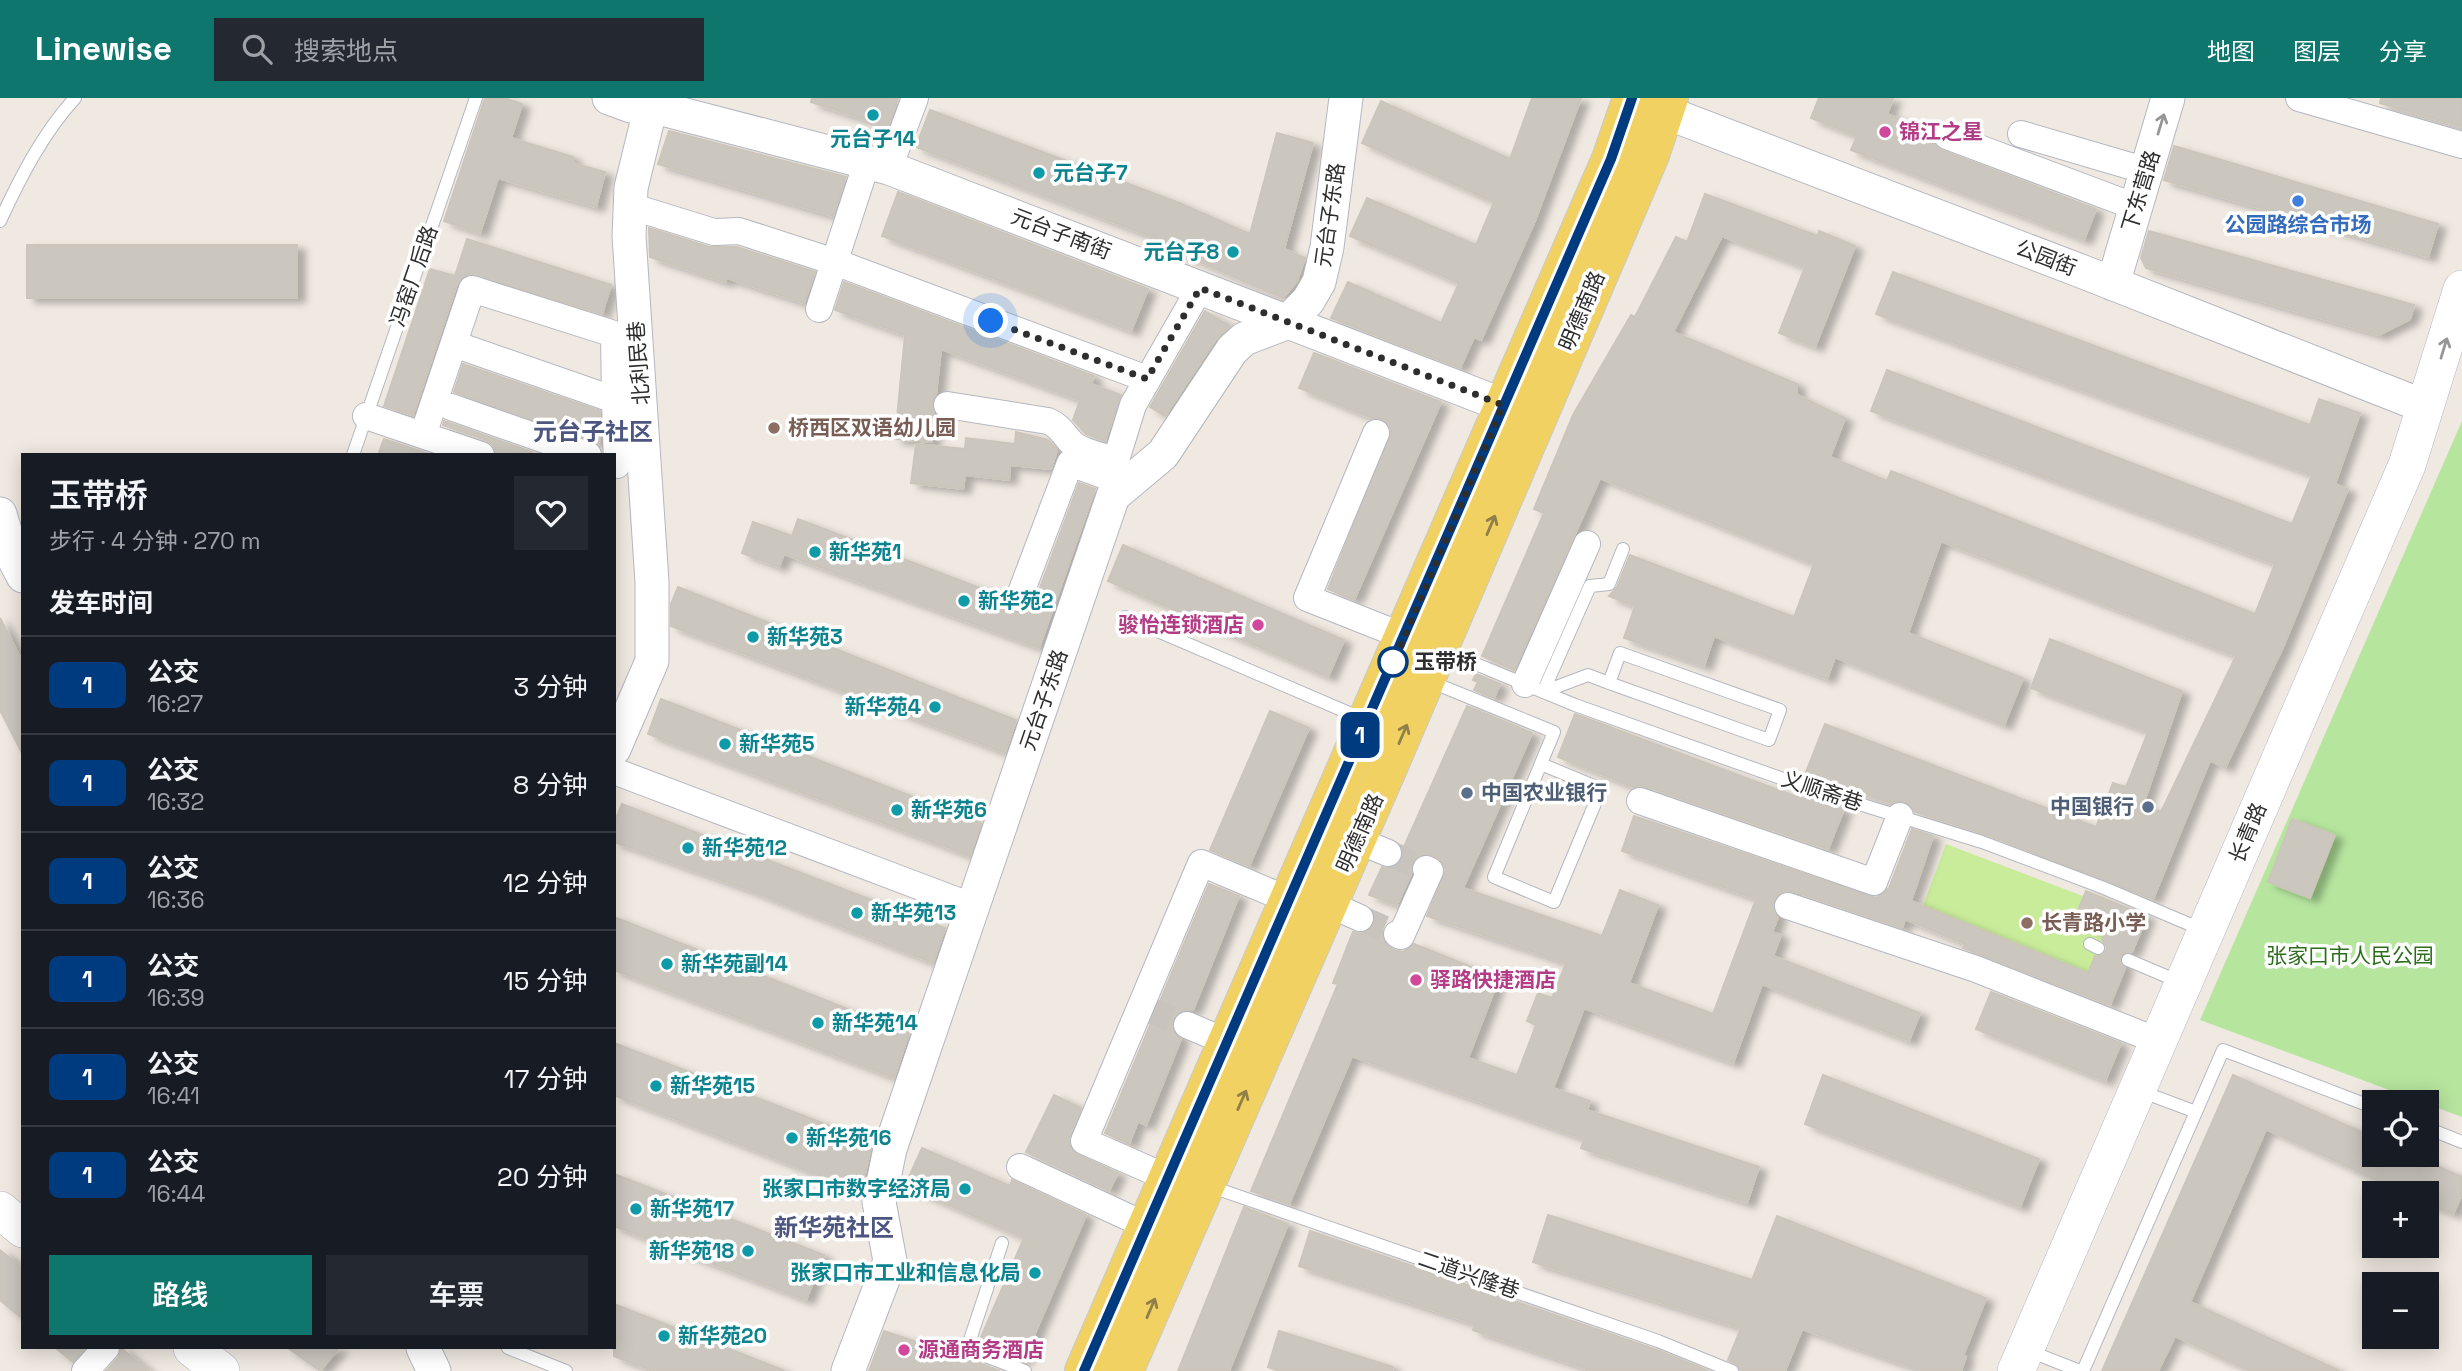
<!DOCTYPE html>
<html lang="zh">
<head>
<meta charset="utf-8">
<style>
  :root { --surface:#171b24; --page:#242831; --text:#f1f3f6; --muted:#9ea1a6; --line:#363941; --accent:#0f766e }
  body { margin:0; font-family:"Space Grotesk","Noto Sans SC",sans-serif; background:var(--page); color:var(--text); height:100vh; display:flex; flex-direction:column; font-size:26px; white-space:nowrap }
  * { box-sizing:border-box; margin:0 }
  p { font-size:23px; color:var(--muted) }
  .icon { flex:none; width:38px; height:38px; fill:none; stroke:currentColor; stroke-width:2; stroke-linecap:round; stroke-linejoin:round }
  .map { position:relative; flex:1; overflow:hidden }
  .drawer { position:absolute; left:21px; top:355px; width:595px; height:896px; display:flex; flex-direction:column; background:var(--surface); border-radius:0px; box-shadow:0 4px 18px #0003 }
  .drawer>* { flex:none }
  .badge { padding:0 14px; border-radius:10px; font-size:24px; line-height:46px }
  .fabs { position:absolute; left:2362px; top:992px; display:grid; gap:14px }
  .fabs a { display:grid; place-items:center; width:77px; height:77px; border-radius:0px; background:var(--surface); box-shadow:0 4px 18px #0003; font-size:35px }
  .you { position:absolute; width:35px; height:35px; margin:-18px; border:5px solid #fff; border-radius:50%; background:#1a73e8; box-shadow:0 0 0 10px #1a73e833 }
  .map>.badge { position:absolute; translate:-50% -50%; box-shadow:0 0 0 4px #fff }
  h2 { padding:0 28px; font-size:26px; line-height:63px }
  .round { display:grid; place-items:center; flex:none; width:74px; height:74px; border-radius:0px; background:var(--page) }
  .summary { display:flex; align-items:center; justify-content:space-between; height:119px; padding:0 28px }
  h1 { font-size:33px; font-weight:600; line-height:52px }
  .primary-button { display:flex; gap:14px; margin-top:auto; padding:14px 28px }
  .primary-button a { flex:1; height:80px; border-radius:0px; background:var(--accent); color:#fff; font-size:28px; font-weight:600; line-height:80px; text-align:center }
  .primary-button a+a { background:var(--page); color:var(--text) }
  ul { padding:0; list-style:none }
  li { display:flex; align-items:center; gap:21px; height:98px; padding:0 28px; border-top:2px solid var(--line) }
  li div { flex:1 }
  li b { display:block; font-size:26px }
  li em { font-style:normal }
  li .badge { min-width:77px; font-weight:700; text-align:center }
  header { display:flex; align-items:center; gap:42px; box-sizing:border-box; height:98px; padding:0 35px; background:var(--accent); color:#fff }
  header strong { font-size:33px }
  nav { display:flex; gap:38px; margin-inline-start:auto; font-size:24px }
  .search { width:490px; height:63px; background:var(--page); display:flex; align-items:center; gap:18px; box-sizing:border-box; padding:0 24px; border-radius:0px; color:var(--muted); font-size:26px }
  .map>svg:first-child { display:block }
  .green { fill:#b6e59e }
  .pitch { fill:#c9ec9a }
  .building { fill:#cbc7bf; stroke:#cbc5ba; stroke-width:2; filter:url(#shadow) }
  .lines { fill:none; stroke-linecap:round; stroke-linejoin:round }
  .minor-tunnel { stroke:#c8c4bd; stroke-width:26; stroke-dasharray:26 13; stroke-linecap:butt }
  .service-casing { stroke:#b4b7c1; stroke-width:14 }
  .minor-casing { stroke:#b4b7c1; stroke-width:28 }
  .tertiary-casing { stroke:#b4b7c1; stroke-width:35 }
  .secondary-casing { stroke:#b4b7c1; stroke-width:38 }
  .primary-casing { stroke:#c9c9c9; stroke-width:40 }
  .service { stroke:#fff; stroke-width:12 }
  .minor { stroke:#fff; stroke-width:26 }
  .tertiary { stroke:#fff; stroke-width:33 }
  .secondary { stroke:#fff; stroke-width:37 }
  .primary { stroke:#f2d163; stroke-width:38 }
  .oneway { stroke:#969696 }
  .oneway2 { stroke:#908048 }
  .line-casing { stroke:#fff; stroke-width:16 }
  .line { stroke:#003b80; stroke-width:10 }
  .walk { stroke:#2e2e2e; stroke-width:7; stroke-dasharray:0 12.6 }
  .culture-dot { fill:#0f9aa8; stroke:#fff; stroke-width:2.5 }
  .hotel-dot { fill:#d1479c; stroke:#fff; stroke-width:2.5 }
  .shop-dot { fill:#3f7fe0; stroke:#fff; stroke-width:2.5 }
  .education-dot { fill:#8d6e63; stroke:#fff; stroke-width:2.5 }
  .stop-dot { fill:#fff; stroke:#003b80; stroke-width:3.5 }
  .service-dot { fill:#5c6f8a; stroke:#fff; stroke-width:2.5 }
  .labels { text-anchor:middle; stroke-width:7; stroke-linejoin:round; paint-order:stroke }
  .hotel-label { font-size:21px; font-weight:bold; fill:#b23c85; stroke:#fff; text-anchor:start }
  .culture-label { font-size:21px; font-weight:bold; fill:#0d838f; stroke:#fff; text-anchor:start }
  .street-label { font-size:21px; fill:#2e2e2e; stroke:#fff }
  .shop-label { font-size:21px; font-weight:bold; fill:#366cbe; stroke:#fff }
  .education-label { font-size:21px; font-weight:bold; fill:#785e54; stroke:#fff; text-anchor:start }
  .stop-label { font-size:21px; font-weight:bold; fill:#2e2e2e; stroke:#fff; text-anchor:start }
  .service-label { font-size:21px; font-weight:bold; fill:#4e5e75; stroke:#fff; text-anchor:start }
  .park-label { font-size:21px; fill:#2c6e1b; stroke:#fff }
  .quarter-label { font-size:24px; font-weight:bold; fill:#4d5680; stroke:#fff }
</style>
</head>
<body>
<header>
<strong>Linewise</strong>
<div class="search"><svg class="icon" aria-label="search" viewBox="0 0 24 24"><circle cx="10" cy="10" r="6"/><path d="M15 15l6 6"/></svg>搜索地点</div>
<nav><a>地图</a><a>图层</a><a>分享</a></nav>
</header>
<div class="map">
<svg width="2462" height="1273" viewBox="0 0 2462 1273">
  <defs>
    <filter id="shadow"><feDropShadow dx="8" dy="4.5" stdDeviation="3.5" flood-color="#0004"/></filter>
  </defs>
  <rect width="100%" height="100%" fill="#efe9e1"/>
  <!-- green -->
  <path class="green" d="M2462,323V1019L2200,922Z"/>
  <!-- pitch -->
  <path class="pitch" d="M1946,746L2083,798L2074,822L2105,834L2088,875L1923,808Z"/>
  <!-- building -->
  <path class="building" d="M485,0H504L522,6L511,40L573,59L572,65L605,74L596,109L498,80L480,135L444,123Z
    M812,0H898L888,29L811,4Z
    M1532,0H1581L1534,125L1481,242L1474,239L1460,270L1331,220L1348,184L1441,225L1459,185L1350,138L1367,100L1476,147L1494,104L1362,45L1381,3L1510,61Z
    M1819,0H1893L1887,16L1923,31L1921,37L1932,41L1941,52L2096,111L2084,142L1851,52L1857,38L1811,20Z
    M2381,0H2462V29L2380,5Z
    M930,12L1177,104L1250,136L1277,35L1313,45L1284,151L1305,160L1297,183L1283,200L1158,146L1160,142L916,49Z
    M669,33L846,79L833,118L658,66Z
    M2174,48L2438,126L2428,159L2164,82Z
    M898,94L1148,191L1131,233L882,138Z
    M1705,96L1818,138L1819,133L1855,148L1815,249L1779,235L1805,169L1722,138L1673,234L1797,286V297L1845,320L1830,359L1887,383L1891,373L2255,516L2275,466L1871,313L1887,272L2292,426L2312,377L1876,216L1893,174L2310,327L2319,301L2360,315L2335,386L2348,391L2283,549L2225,670L2210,662L2153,801L1985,736L1915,714L1905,703L1891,705L1852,691L1851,694L1804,679L1825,626L2096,729L2113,685L2126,689L2148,634L2031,590L2050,541L2182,593L2143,707L2161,714L2236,558L1941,443L1908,535L2023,580L2004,627L1835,559L1827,581L1714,538L1704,568L1624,540L1635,508L1609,498L1617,489L1630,457L1794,519L1814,466L1600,380L1514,572L1482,558L1544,415L1534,411L1573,317L1631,217L1635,219L1676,139L1687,144Z
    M649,130L709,149H737L815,174L804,205L727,180L725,184L650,159Z
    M2149,133L2414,207L2410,221L2379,237L2146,170L2141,160Z
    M467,141L611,187L602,216L468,176L457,186L413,317L384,308L430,171L455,178Z
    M27,147H297V200H27Z
    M844,184L1094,278L1091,286L1121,297L1105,343L1086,336L1073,322L1080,302L941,251L936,296L931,305L934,316L932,344L895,341L905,237L835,212Z
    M1205,213L1230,228L1216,241L1165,318L1150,309Z
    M1314,255L1441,304L1354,502L1328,491L1391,332L1383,321L1371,320L1299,290Z
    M463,266L600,313L599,346L454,294Z
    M444,323L532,354L531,357H496L493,347L487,342L443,327Z
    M1016,334L1048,342L1057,352L1051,371L1010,367L1009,382L965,377L963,391L911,385L916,346L965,351L966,340L1015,346Z
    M384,341L432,357H378Z
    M1079,385L1095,391L1039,550L784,456L779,469L742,455L753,424L792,438L798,421L1004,499L1007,510L1022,515L1034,506Z
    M1123,447L1344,542L1328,579L1108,483Z
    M678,489L1016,622L1005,655L671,528V506Z
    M0,520L23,565V657L0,612Z
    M1476,576L1500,586L1494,600L1474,592L1478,584L1473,582Z
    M661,601L981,725L970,758L648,636Z
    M1467,608L1532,635L1463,790L1602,838L1620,792L1658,807L1629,885L1713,916L1756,801L1622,753L1634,718L1876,800L1889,790L1912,731L1933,738L1911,803L2088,875L2095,858L2103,857L2107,850L2102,842L2105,835L2074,822L2086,793L2147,818L2132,854L2123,855L2120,859L2125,870L2110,907L1963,850L1965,846L1905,821L1902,830L1793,793L1778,796L1773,804L1778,819L1772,834L1781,837L1773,858L1920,915L1909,943L1762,886L1733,965L1584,910L1553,990L1590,1003L1587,1012L1759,1069L1747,1105L1581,1050L1584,1041L1352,958L1289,1106L1251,1093L1338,886L1333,885L1353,834L1362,836L1372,830L1382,834L1384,845L1394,852L1403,854L1414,846L1499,880L1468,960L1517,977L1536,927L1527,923L1538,895L1552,900L1566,865L1427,818L1446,772L1437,759L1424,755L1412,763L1411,776L1397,807L1369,797L1382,769L1391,770L1402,762L1403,751Z
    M1270,613L1309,630L1249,768L1210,752Z
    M1575,616L1797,699L1798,696L1844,711L1828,751L1645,688L1633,689L1558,659Z
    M622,706L945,830L933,865L749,792L614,744V725Z
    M2292,721L2335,737L2310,800L2268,784Z
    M1209,786L1239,798L1193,912H1184L1173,920L1172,930L1181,941L1146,1027L1138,1023L1129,1046L1105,1035Z
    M614,819L909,935L894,980L614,872Z
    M1991,894L2121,945L2105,983L1976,931Z
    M614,945L872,1044L861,1094L614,997Z
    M1823,977L2039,1061L2020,1109L1805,1026Z
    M2233,977L2375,1040V1057H2412L2462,1079V1096L2453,1116L2427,1105V1096H2407L2266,1031L2190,1204L2340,1273H2250L2175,1238L2158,1273H2102Z
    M1054,997L1081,1010L1069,1046L1078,1057L1118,1075L1109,1093L1026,1054Z
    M922,1050L1010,1088L1012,1082L1086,1117L1023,1263L978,1246L1024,1140L905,1088Z
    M614,1076L824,1157L806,1202L614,1128Z
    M1244,1109L1288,1126L1229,1273H1178Z
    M1548,1117L1752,1182L1777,1118L1986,1200L1963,1258L1966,1259L1961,1273H1923L1802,1231L1785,1273H1741L1738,1267L1728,1262L1741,1230L1533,1164Z
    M1310,1133L1657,1252L1709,1273H1593L1473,1232L1475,1226L1299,1168Z
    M0,1152L23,1171V1221L0,1202Z
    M614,1206L783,1272V1273H653L614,1258Z
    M884,1233L971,1262L1000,1273H869Z
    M1279,1233L1393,1269L1392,1273H1280L1268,1269Z
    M56,1250H85L73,1264Z
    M121,1250L149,1273H106L118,1260Z
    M288,1250H339L320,1273Z"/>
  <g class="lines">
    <!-- minor-tunnel -->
    <path class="minor-tunnel" d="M1388,755L1426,771
      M1360,820L1397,836
      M1147,911L1187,927"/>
    <defs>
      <path id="service" d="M0,123C20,80 43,35 75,0
        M353,357L476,0
        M1125,519L1363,621
        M1442,552L1575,607L1814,692L1982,744L2104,790L2203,832
        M1429,583L1554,634L1494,779L1554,804L1601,691L1541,666
        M1543,594L1588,577L1609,585L1769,642L1780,612L1620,555L1609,585
        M1543,594L1590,488L1609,486L1623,451
        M2090,846L2098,850
        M2128,862L2180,884
        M2140,993L2196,1014
        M2427,1030L2462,1044
        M1209,1088L1658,1243L1732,1273
        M1002,1145L967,1251L1025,1273
        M508,1250L566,1273
        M2029,1253L2080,1273
        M2083,1273L2223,952L2375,1010"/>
      <path id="minor" d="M2299,0L2462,47
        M2021,36L2147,73
        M1947,38L2136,109
        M889,70L915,0
        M630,108L714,134L739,133L835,164L1147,281
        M819,211L867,64
        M454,246L615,302L617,367
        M947,307L1048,323C1062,329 1063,337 1073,346C1084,355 1103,358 1116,362L1133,307L1200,190
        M451,309L588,357
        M366,318L481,357
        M1376,335L1307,500L1403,538
        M423,337L472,191L614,236L615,302
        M1019,500L1070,365L1125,385
        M1525,586L1587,446
        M614,673L974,809
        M1640,703L1874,784L1900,718
        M1357,742L1388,755
        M1329,806L1360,820
        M1788,808L1976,871L2158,943
        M1397,836L1401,838L1430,773L1426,771
        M1187,927L1227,944
        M1020,1069L1147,1128
        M1168,1080L1084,1043L1201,765L1289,802
        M85,1273L106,1250"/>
      <path id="tertiary" d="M609,0L631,8H651L889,70L1503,307
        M1665,14L2086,175L2426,309
        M2113,186L2168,0
        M0,416L13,459L23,478
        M614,651L652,563V484L629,138L631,90L651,8
        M423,1250L434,1273
        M848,1273L890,1163L879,1104L890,1051L1113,398L1163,356L1232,252L1244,241L1286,225L1308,203L1319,184L1327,149L1346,0"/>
      <path id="secondary" d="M0,1112L23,1131
        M192,1250L221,1273
        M2016,1273L2407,367L2462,191"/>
      <path id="primary" d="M1084,1273L1611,61L1632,0
        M1124,1273L1387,672L1650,57L1669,0"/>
    </defs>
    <!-- service casing -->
    <use href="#service" class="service-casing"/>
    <!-- minor casing -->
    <use href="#minor" class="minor-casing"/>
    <!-- tertiary casing -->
    <use href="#tertiary" class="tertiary-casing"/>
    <!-- secondary casing -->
    <use href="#secondary" class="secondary-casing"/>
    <!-- primary casing -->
    <use href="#primary" class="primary-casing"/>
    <!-- service -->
    <use href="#service" class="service"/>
    <!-- minor -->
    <use href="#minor" class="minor"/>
    <!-- tertiary -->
    <use href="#tertiary" class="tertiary"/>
    <!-- secondary -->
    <use href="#secondary" class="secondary"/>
    <!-- primary -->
    <use href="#primary" class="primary"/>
  </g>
  <!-- one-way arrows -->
  <defs><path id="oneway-shaft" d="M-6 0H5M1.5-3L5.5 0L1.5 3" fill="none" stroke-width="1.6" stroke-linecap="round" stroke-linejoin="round" transform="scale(1.75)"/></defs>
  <g class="oneway">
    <use href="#oneway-shaft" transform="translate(2161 26) rotate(-73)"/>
    <use href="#oneway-shaft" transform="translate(2444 250) rotate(-73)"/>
  </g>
  <g class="oneway2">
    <use href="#oneway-shaft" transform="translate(1491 427) rotate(-67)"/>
    <use href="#oneway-shaft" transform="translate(1403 636) rotate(-67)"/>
    <use href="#oneway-shaft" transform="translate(1242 1002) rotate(-66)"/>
    <use href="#oneway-shaft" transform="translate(1151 1210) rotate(-67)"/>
  </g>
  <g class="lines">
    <defs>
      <path id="line" d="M1084,1273L1611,61L1632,0"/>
    </defs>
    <!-- line casing -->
    <use href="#line" class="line-casing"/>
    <!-- line -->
    <use href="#line" class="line"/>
    <!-- walk -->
    <path class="walk" d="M991,223L1147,281L1200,190L1503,307L1392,568L1393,564"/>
  </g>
  <!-- markers -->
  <g class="culture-dot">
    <circle cx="873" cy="17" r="7"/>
    <circle cx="1039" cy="75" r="7"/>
    <circle cx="1233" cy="154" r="7"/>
    <circle cx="815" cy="454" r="7"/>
    <circle cx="964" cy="503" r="7"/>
    <circle cx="753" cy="539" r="7"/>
    <circle cx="935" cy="609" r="7"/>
    <circle cx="725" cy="646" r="7"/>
    <circle cx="897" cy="712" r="7"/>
    <circle cx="688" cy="750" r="7"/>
    <circle cx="857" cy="815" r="7"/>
    <circle cx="667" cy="866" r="7"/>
    <circle cx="818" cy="925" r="7"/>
    <circle cx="656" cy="988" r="7"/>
    <circle cx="792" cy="1040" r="7"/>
    <circle cx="965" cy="1091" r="7"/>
    <circle cx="636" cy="1111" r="7"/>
    <circle cx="748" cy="1153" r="7"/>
    <circle cx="1035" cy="1175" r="7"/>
    <circle cx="664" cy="1238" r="7"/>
  </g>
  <g class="hotel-dot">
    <circle cx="1885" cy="34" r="7"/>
    <circle cx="1258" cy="527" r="7"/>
    <circle cx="1416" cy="882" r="7"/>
    <circle cx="904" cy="1252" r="7"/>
  </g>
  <circle class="shop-dot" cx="2298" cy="103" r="7"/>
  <g class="education-dot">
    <circle cx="774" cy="330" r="7"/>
    <circle cx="2027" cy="825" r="7"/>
  </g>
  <circle class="stop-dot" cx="1393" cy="564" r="14"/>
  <g class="service-dot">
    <circle cx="1467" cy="695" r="7"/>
    <circle cx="2148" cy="709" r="7"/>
  </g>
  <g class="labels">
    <!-- hotel labels -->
    <g class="hotel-label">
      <text x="1899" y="41">锦江之星</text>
      <text x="1244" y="534" text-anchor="end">骏怡连锁酒店</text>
      <text x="1430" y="889">驿路快捷酒店</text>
      <text x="918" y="1259">源通商务酒店</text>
    </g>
    <!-- culture labels -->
    <g class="culture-label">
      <text x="873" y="48" text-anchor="middle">元台子14</text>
      <text x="1053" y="82">元台子7</text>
      <text x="1219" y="161" text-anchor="end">元台子8</text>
      <text x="829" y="461">新华苑1</text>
      <text x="978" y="510">新华苑2</text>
      <text x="767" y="546">新华苑3</text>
      <text x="921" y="616" text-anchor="end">新华苑4</text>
      <text x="739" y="653">新华苑5</text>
      <text x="911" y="719">新华苑6</text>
      <text x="702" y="757">新华苑12</text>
      <text x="871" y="822">新华苑13</text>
      <text x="681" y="873">新华苑副14</text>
      <text x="832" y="932">新华苑14</text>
      <text x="670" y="995">新华苑15</text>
      <text x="806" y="1047">新华苑16</text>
      <text x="951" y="1098" text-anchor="end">张家口市数字经济局</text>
      <text x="650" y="1118">新华苑17</text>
      <text x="734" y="1160" text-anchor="end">新华苑18</text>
      <text x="1021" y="1182" text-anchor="end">张家口市工业和信息化局</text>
      <text x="678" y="1245">新华苑20</text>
    </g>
    <!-- street labels -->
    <g class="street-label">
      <text transform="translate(2141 93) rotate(-73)" y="7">下东营路</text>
      <text transform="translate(1330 117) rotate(-82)" y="7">元台子东路</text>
      <text transform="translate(1061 136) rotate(21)" y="7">元台子南街</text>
      <text transform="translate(2046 160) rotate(21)" y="7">公园街</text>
      <text transform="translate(414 178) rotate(-71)" y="7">冯窑厂后路</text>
      <text transform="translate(1582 213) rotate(-67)" y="7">明德南路</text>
      <text transform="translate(639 265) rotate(-94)" y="7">北利民巷</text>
      <text transform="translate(1044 602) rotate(-71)" y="7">元台子东路</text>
      <text transform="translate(1822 693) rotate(18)" y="7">义顺斋巷</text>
      <text transform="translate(1360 735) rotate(-66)" y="7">明德南路</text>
      <text transform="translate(2248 735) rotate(-67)" y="7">长青路</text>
      <text transform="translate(1469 1177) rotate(19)" y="7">二道兴隆巷</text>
    </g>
    <!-- shop labels -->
    <g class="shop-label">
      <text x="2298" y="134">公园路综合市场</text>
    </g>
    <!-- education labels -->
    <g class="education-label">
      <text x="788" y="337">桥西区双语幼儿园</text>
      <text x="2041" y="832">长青路小学</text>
    </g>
    <!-- stop labels -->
    <g class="stop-label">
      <text x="1414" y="571">玉带桥</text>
    </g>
    <!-- service labels -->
    <g class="service-label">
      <text x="1481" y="702">中国农业银行</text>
      <text x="2134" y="716" text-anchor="end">中国银行</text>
    </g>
    <!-- park labels -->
    <g class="park-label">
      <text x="2350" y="865">张家口市人民公园</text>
    </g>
    <!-- quarter labels -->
    <g class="quarter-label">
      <text x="593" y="342">元台子社区</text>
      <text x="834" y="1138">新华苑社区</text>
    </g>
  </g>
</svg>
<div class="fabs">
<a><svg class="icon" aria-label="locate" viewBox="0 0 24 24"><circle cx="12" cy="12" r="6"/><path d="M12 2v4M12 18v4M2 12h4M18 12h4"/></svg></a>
<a>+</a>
<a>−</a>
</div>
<div class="you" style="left:991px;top:223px"></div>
<b class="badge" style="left:1360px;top:637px;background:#003b80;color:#fff">1</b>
<section class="drawer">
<div class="summary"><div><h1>玉带桥</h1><p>步行 · 4 分钟 · 270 m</p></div><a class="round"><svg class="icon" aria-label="heart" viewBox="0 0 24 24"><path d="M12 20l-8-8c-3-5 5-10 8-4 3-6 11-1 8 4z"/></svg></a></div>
<h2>发车时间</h2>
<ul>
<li><span class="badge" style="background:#003b80;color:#fff">1</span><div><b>公交</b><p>16:27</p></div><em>3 分钟</em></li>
<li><span class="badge" style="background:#003b80;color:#fff">1</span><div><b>公交</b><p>16:32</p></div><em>8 分钟</em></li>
<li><span class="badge" style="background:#003b80;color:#fff">1</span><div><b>公交</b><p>16:36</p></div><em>12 分钟</em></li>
<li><span class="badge" style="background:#003b80;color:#fff">1</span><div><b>公交</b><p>16:39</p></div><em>15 分钟</em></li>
<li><span class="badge" style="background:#003b80;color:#fff">1</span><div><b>公交</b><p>16:41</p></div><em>17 分钟</em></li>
<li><span class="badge" style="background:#003b80;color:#fff">1</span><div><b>公交</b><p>16:44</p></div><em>20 分钟</em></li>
</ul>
<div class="primary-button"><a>路线</a><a>车票</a></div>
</section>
</div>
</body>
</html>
